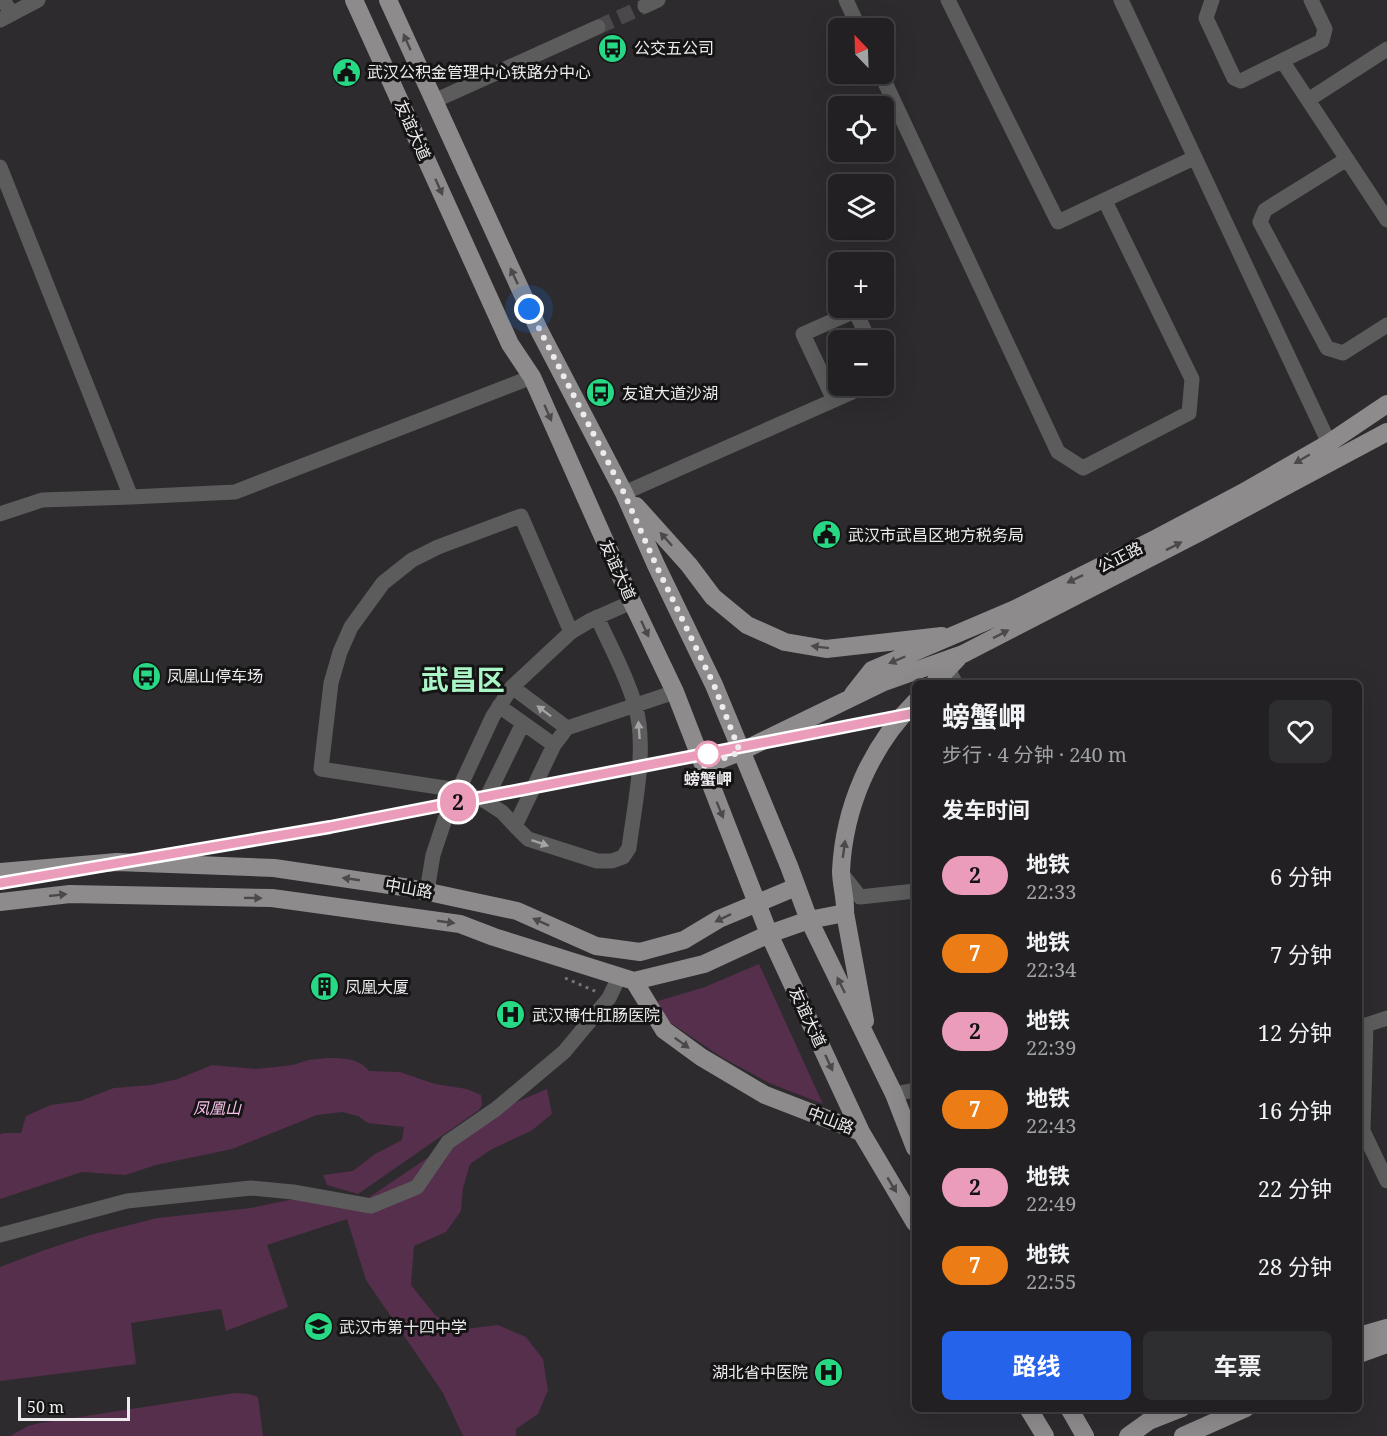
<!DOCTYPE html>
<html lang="zh">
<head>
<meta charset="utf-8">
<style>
  :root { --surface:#222022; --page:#2e2d2f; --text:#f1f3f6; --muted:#a2a3a5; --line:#3f3e40; --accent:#2563eb }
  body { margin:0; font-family:"Noto Serif","Noto Sans SC",serif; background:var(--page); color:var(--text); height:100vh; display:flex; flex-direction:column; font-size:22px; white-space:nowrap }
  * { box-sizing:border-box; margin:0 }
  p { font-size:20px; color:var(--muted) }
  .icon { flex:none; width:33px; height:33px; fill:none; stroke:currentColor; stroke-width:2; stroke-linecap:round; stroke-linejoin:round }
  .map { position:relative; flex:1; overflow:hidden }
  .panel { position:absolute; left:912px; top:680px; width:450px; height:732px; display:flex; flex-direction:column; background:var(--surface); border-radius:9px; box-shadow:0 6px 24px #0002,0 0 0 2px var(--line) }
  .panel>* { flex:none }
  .badge { padding:0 12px; border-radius:20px; font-size:21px; line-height:39px }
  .needle { width:39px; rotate:337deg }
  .fabs { position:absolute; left:828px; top:18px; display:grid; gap:12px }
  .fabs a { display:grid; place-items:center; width:66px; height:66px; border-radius:9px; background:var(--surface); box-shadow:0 6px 24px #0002,0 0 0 2px var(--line); font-size:30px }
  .scale { position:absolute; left:18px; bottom:15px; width:112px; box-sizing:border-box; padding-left:6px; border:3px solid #edebed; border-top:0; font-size:16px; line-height:21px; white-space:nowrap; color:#edebed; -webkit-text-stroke:4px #151415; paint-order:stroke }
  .you { position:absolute; width:30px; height:30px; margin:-15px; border:4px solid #fff; border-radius:50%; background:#1a73e8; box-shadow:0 0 0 9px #1a73e833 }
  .map>.badge { position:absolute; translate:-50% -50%; box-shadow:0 0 0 3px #fff }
  h2 { padding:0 30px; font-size:22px; line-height:54px }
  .round { display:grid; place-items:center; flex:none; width:63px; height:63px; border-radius:9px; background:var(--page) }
  .headline { display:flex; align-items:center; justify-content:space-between; height:102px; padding:0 30px }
  h1 { font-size:28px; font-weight:700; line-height:45px }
  .button { display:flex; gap:12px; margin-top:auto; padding:12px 30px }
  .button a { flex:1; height:69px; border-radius:9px; background:var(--accent); color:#fff; font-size:24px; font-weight:700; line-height:69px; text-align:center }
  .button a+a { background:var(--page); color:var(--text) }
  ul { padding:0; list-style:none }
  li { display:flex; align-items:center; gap:18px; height:78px; padding:0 30px }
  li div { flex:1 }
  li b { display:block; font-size:22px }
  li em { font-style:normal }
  li .badge { min-width:66px; font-weight:700; text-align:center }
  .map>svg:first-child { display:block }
  .green { fill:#552f4c }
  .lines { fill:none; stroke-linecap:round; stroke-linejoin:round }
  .minor-tunnel { stroke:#4a484a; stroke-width:15; stroke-dasharray:15 8; stroke-linecap:butt }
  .path { stroke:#757375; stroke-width:3; stroke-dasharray:3 4.5; stroke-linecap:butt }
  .minor { stroke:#5d5c5d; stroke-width:15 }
  .major { stroke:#8e8b8d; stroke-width:18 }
  .oneway { fill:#4b4a4b }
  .oneway2 { fill:#a5a4a5 }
  .line-casing { stroke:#fff; stroke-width:14 }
  .line { stroke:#ec9cbb; stroke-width:9 }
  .walk { stroke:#edebed; stroke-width:6; stroke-dasharray:0 10.8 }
  .stop-dot { fill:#fff; stroke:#ec9cbb; stroke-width:3 }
  .labels { text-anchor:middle; stroke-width:6; stroke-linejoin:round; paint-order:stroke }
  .poi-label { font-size:16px; fill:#edebed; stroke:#151415; text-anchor:start }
  .street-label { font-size:16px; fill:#edebed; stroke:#151415 }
  .stop-label { font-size:16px; font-weight:bold; fill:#edebed; stroke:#151415 }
  .park-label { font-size:16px; font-style:italic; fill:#f7bfe8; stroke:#151415 }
  .town-label { font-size:28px; font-weight:bold; fill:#aaf6c6; stroke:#151415 }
</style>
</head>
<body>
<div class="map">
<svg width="1387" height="1436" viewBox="0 0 1387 1436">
  <rect width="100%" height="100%" fill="#2d2b2d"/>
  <!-- green -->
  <path class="green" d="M759,964L823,1104L769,1083L723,1058L660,1016L658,1001L705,987Z
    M327,1058C343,1058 359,1058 369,1071L400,1072L435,1084L467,1089L481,1095L482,1105L479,1110L358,1194L327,1185L323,1175L353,1171L375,1154L402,1140L404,1127L368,1123L358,1116L342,1112L317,1115L232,1149L156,1165L125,1175L82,1172L0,1199V1134L4,1133H21L26,1116L51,1105L80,1101L114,1088L151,1085L178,1079L212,1065L256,1069L293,1065L308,1060Z
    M547,1089L552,1114L531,1131L492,1149L470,1164L463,1188L461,1211L446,1232L414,1246L411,1285L435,1315L456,1330L498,1325L526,1337L543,1359L548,1390L538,1414L516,1429V1436H463L443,1393L366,1280L347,1219L267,1245L288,1307L226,1331L221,1309L131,1323L136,1364L0,1381V1267L42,1251L90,1235L157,1218L251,1208L294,1199L368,1198L500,1109Z
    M235,1393L249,1394L258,1397L263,1436H10L28,1426L40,1423Z"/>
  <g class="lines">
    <!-- minor-tunnel -->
    <path class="minor-tunnel" d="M598,27L645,6"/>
    <!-- path -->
    <path class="path" d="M565,978L597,992"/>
    <!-- minor -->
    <path class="minor" d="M3,0L12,14
      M846,0L859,28
      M948,0L1058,222L1194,158
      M1121,0L1329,443
      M1212,0L1206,18L1234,78L1241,81L1322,41L1325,29L1311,0
      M645,6L658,0
      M0,20L38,0
      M1387,49L1308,100L1387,220
      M1283,62L1308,100
      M881,74L1058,452L1083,468L1189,413L1192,379L1105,201
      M434,101L598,27
      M1347,159L1265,210L1260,222L1327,348L1343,353L1387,325
      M0,167L131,497L235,492L532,377
      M884,371L886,377L884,378
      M834,400L803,334L855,311L869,340
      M624,493L866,386
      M0,514L42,500L131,497
      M947,668L955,682
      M512,687L567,728L675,692
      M499,706L554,745
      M567,728L554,745L515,826L528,839L597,861H612L623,857L629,848C634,809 644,763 639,724C635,691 611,648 597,617
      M485,801L523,723
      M515,826L502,812L485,801L458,790L321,769L331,683L340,652L351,627L383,583L412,560L438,547L521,516L571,632
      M841,873L860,897L915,891
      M427,891L433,855L445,819L493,716L512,687L571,632L591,620L632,602
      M1387,1018L1366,1025L1363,1131L1387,1181
      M894,1094L915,1090
      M0,1235L127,1201L251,1188L293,1192L371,1206L417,1187L448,1142L496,1109L564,1052L609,998L619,977"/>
    <!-- major -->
    <path class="major" d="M354,0L510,344L532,377L632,602L675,692L769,934L861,1132L915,1223
      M388,0L539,330L624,493L656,565L714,685L789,866L809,920L894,1094L915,1148
      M636,506L689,565L713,597L747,625L785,642L826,649L942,636
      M935,682L958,658
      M853,694L872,670L1015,609L1157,538L1242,493L1329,443L1387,404
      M704,766L740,752L884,682L963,654L1204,530L1387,432
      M0,872L117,862L274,868L410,888L517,911L596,946L640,952L684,940L719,919L796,887
      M0,902L70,894L272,898L460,924L494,937L634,981L704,964L769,934L809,920L845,913C846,899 841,885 841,871C844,808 870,747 915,702
      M845,913L865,1021
      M634,981L664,1030L701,1057L765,1095L861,1132
      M1359,1336L1387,1328
      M1359,1354L1387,1344
      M1028,1408L1045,1436
      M1069,1408L1085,1436
      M1128,1436L1149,1421L1182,1408
      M1183,1436L1246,1408"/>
  </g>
  <!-- one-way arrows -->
  <defs><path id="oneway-solid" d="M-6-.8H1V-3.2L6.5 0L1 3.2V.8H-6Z" transform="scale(1.5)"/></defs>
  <g class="oneway">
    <use href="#oneway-solid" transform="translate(407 42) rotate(-114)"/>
    <use href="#oneway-solid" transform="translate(439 187) rotate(66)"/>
    <use href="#oneway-solid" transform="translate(514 276) rotate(-115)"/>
    <use href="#oneway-solid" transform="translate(548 413) rotate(66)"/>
    <use href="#oneway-solid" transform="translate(1302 459) rotate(150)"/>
    <use href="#oneway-solid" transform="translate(666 539) rotate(-132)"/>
    <use href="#oneway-solid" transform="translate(1174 546) rotate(-27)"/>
    <use href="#oneway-solid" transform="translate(1075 579) rotate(154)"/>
    <use href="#oneway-solid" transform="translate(645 629) rotate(65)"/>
    <use href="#oneway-solid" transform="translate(1001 634) rotate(-27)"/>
    <use href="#oneway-solid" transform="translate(820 647) rotate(-173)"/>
    <use href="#oneway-solid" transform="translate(897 660) rotate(157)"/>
    <use href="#oneway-solid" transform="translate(720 810) rotate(68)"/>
    <use href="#oneway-solid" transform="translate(844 849) rotate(-82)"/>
    <use href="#oneway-solid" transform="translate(351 879) rotate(-172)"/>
    <use href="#oneway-solid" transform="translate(58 895) rotate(-6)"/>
    <use href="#oneway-solid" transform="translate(253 898) rotate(1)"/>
    <use href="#oneway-solid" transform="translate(723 918) rotate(154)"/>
    <use href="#oneway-solid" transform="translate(446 922) rotate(8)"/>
    <use href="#oneway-solid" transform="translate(541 922) rotate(-156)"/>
    <use href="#oneway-solid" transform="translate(841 985) rotate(-116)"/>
    <use href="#oneway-solid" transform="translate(682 1043) rotate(36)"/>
    <use href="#oneway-solid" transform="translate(829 1063) rotate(65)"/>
    <use href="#oneway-solid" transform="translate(892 1185) rotate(59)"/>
  </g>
  <g class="oneway2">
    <use href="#oneway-solid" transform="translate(544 711) rotate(-143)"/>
    <use href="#oneway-solid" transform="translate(639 730) rotate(-94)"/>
    <use href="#oneway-solid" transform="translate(540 843) rotate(19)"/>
  </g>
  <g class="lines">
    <defs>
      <path id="line" d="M0,883L330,827L915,713"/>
    </defs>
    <!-- line casing -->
    <use href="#line" class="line-casing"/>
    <!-- line -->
    <use href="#line" class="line"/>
    <!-- walk -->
    <path class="walk" d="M529,309L624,493L656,565L714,685L740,752L704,766L700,755L708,754"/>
  </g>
  <!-- icons -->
  <defs>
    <symbol id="bus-disc" viewBox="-11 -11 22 22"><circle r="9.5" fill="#27d885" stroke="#151415"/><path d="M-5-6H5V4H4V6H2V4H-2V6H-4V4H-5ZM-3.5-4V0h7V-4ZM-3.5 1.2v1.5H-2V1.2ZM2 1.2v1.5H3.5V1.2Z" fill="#111"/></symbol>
    <symbol id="civic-disc" viewBox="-11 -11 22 22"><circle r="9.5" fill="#27d885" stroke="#151415"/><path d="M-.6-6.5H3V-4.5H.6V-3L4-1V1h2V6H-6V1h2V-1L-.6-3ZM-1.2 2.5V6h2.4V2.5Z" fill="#111"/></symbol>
    <symbol id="building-disc" viewBox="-11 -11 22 22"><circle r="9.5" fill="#27d885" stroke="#151415"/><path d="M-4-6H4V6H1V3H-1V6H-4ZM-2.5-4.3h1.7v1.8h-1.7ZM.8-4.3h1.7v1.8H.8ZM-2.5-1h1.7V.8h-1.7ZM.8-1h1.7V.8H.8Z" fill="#111"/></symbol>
    <symbol id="hospital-disc" viewBox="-11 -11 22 22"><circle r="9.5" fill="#27d885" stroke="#151415"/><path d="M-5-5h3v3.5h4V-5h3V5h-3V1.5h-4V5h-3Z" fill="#111"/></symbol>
    <symbol id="school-disc" viewBox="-11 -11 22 22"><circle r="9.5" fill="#27d885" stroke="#151415"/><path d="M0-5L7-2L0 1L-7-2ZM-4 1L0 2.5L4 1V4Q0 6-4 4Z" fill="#111"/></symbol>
  </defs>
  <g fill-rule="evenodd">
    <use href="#bus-disc" x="596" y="32" width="33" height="33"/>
    <use href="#civic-disc" x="330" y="56" width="33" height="33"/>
    <use href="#bus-disc" x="584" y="376" width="33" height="33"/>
    <use href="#civic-disc" x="810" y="518" width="33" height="33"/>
    <use href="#bus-disc" x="130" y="660" width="33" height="33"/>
    <use href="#building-disc" x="308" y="970" width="33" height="33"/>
    <use href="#hospital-disc" x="494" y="998" width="33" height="33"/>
    <use href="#school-disc" x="302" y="1310" width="33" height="33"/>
    <use href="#hospital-disc" x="812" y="1356" width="33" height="33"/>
  </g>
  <!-- markers -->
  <circle class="stop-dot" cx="708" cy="754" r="12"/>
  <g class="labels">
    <!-- poi labels -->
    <g class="poi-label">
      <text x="634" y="54">公交五公司</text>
      <text x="367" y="78">武汉公积金管理中心铁路分中心</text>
      <text x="622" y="399">友谊大道沙湖</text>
      <text x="848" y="541">武汉市武昌区地方税务局</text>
      <text x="167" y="682">凤凰山停车场</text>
      <text x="345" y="993">凤凰大厦</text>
      <text x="532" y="1021">武汉博仕肛肠医院</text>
      <text x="339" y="1333">武汉市第十四中学</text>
      <text x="808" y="1378" text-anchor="end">湖北省中医院</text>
    </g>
    <!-- street labels -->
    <g class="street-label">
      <text transform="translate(413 130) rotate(66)" y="6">友谊大道</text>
      <text transform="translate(1120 557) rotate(-27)" y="6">公正路</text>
      <text transform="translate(618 570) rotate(66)" y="6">友谊大道</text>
      <text transform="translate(409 888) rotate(10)" y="6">中山路</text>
      <text transform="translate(808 1017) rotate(65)" y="6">友谊大道</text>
      <text transform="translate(831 1120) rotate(21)" y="6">中山路</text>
    </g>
    <!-- stop labels -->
    <g class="stop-label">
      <text x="708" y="785">螃蟹岬</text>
    </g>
    <!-- park labels -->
    <g class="park-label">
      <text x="217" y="1114">凤凰山</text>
    </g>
    <!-- town labels -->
    <g class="town-label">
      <text x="463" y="690">武昌区</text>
    </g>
  </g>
</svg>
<div class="fabs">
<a><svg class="needle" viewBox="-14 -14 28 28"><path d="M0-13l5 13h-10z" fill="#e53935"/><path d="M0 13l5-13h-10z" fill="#a2a3a5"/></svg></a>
<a><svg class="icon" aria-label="locate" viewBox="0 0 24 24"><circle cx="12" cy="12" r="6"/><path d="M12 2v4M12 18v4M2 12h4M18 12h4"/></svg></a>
<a><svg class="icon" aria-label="layers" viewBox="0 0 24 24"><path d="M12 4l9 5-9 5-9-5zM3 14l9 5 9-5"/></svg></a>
<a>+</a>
<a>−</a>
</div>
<div class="scale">50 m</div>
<div class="you" style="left:529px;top:309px"></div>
<b class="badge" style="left:458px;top:802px;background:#ec9cbb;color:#111">2</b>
<section class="panel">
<div class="headline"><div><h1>螃蟹岬</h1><p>步行 · 4 分钟 · 240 m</p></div><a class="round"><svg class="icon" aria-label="heart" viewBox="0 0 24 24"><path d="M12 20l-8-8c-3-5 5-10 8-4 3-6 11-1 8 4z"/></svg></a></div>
<h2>发车时间</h2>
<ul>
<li><span class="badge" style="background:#ec9cbb;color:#111">2</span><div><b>地铁</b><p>22:33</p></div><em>6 分钟</em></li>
<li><span class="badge" style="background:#eb7c16;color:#fff">7</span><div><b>地铁</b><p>22:34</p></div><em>7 分钟</em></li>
<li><span class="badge" style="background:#ec9cbb;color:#111">2</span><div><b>地铁</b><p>22:39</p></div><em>12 分钟</em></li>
<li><span class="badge" style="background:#eb7c16;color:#fff">7</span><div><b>地铁</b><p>22:43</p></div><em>16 分钟</em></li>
<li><span class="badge" style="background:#ec9cbb;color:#111">2</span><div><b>地铁</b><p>22:49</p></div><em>22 分钟</em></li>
<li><span class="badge" style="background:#eb7c16;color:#fff">7</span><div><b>地铁</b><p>22:55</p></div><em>28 分钟</em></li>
</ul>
<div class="button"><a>路线</a><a>车票</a></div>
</section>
</div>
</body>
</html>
